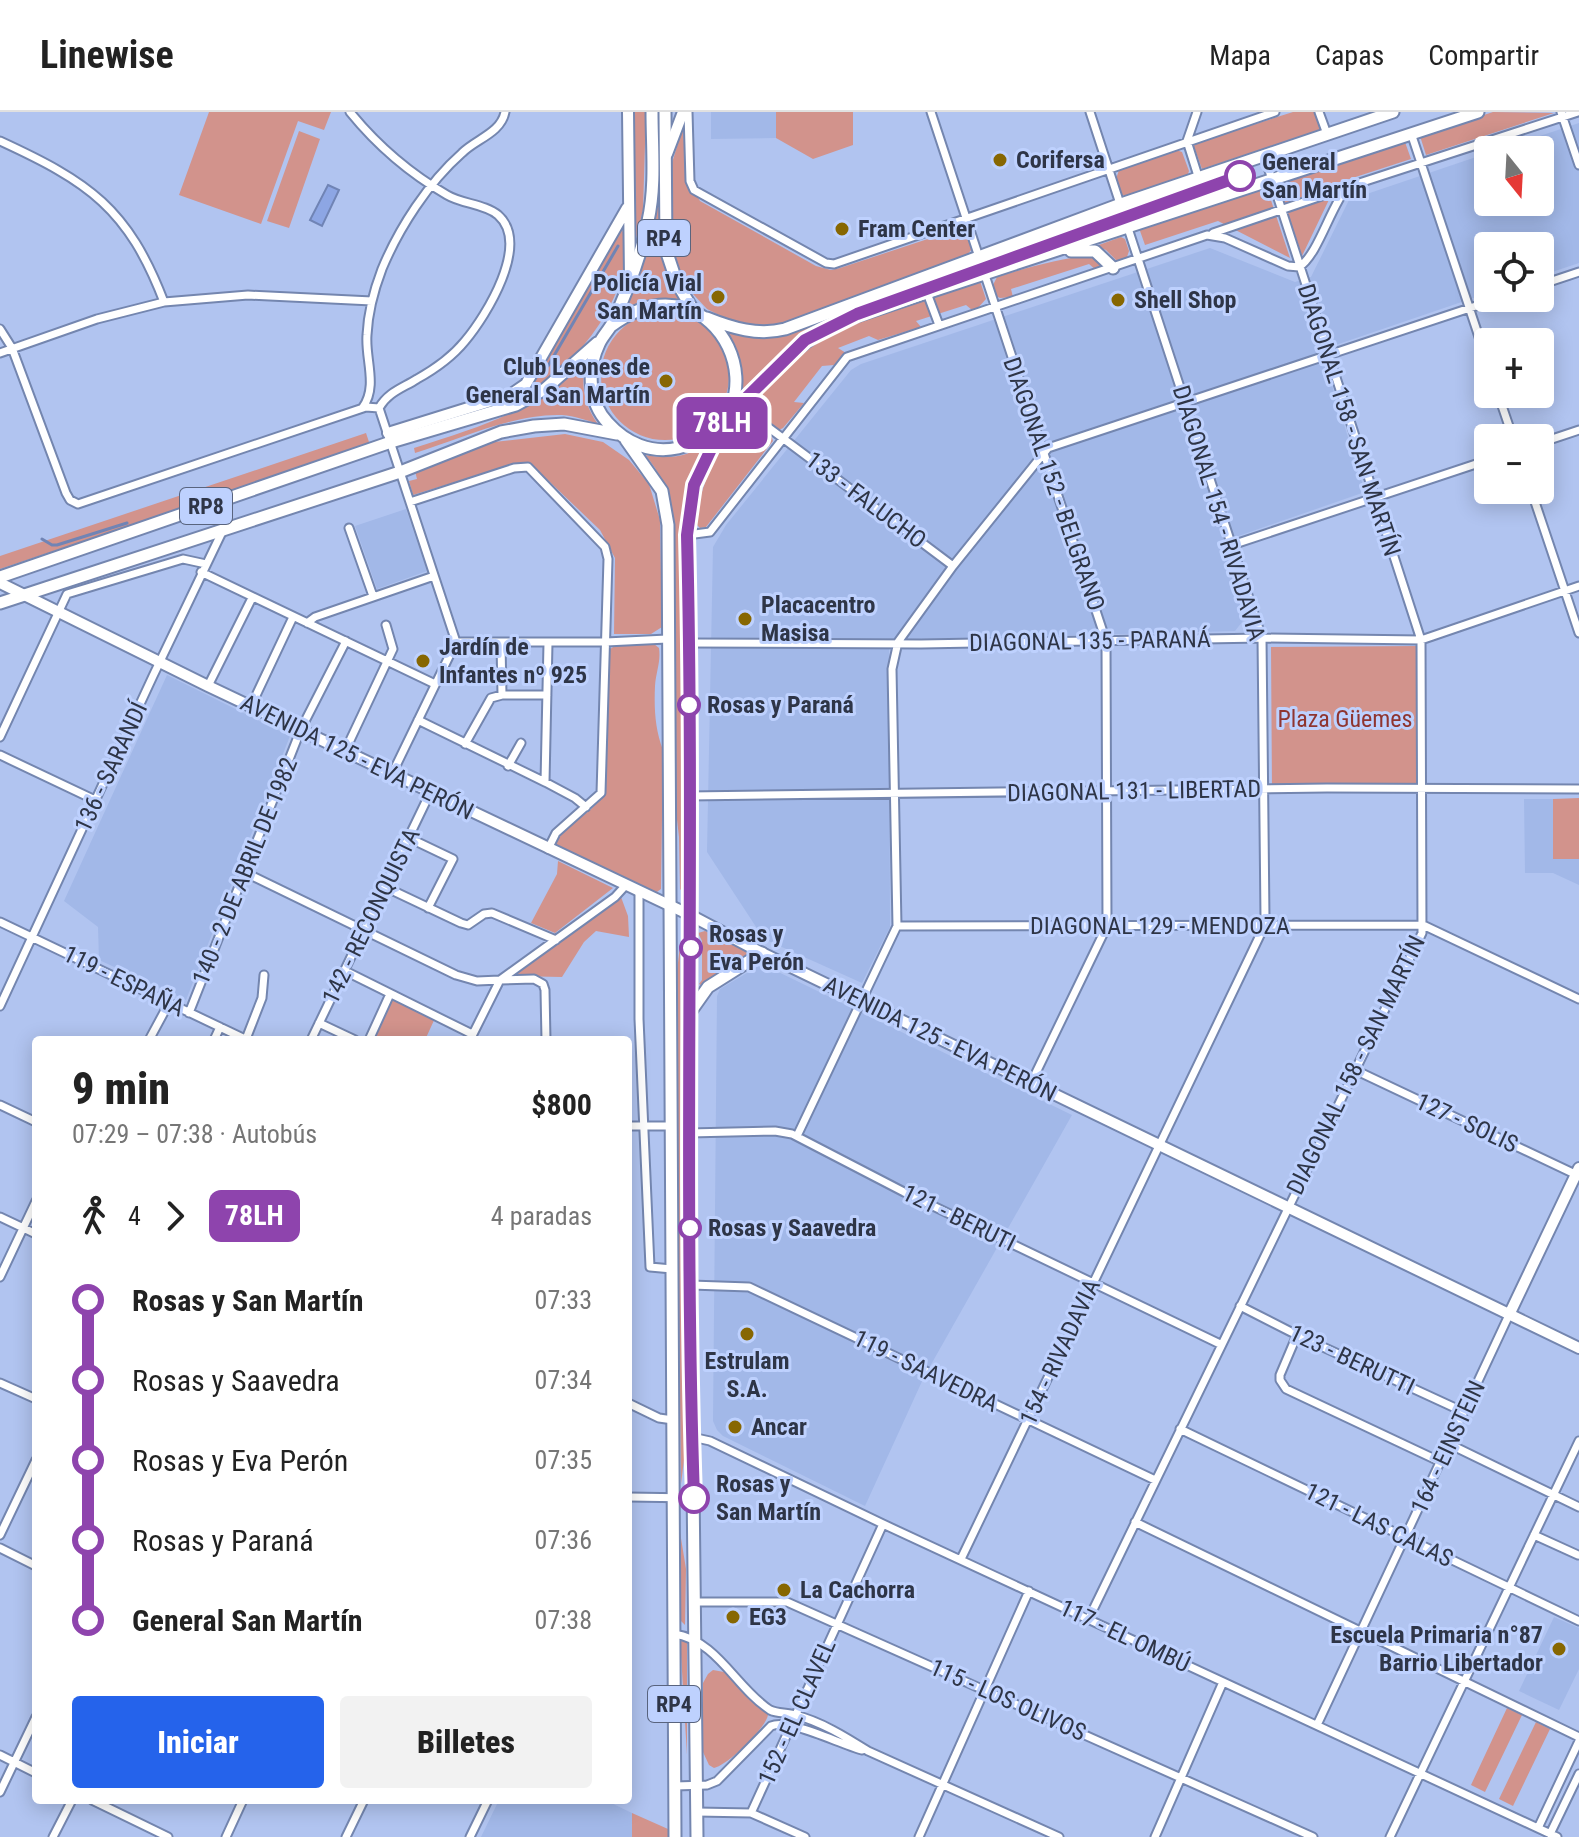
<!DOCTYPE html>
<html lang="es">
<head>
<meta charset="utf-8">
<style>
  :root { --surface:#fff; --page:#f2f2f2; --text:#222; --muted:#767676; --line:#e0e0e0; --accent:#2563eb }
  body { margin:0; font-family:"Roboto Condensed",sans-serif; background:var(--page); color:var(--text); height:100vh; display:flex; flex-direction:column; font-size:30px; white-space:nowrap }
  * { box-sizing:border-box; margin:0 }
  p { font-size:26px; color:var(--muted) }
  .icon { flex:none; width:44px; height:44px; fill:none; stroke:currentColor; stroke-width:2; stroke-linecap:round; stroke-linejoin:round }
  .map { position:relative; flex:1; overflow:hidden }
  .side { position:absolute; left:32px; top:924px; width:600px; height:768px; display:flex; flex-direction:column; background:var(--surface); border-radius:8px; box-shadow:0 4px 20px #0003 }
  .side>* { flex:none }
  .badge { padding:0 16px; border-radius:12px; font-size:28px; line-height:52px }
  .needle { width:52px; rotate:162deg }
  .tools { position:absolute; left:1474px; top:24px; display:grid; gap:16px }
  .tools a { display:grid; place-items:center; width:80px; height:80px; border-radius:8px; background:var(--surface); box-shadow:0 4px 20px #0003; font-size:40px }
  .map>.badge { position:absolute; translate:-50% -50%; box-shadow:0 0 0 4px #fff }
  .legs { display:flex; align-items:center; gap:12px; height:88px; padding:0 40px; font-size:26px }
  .legs p { margin-inline-start:auto }
  .summary { display:flex; align-items:center; justify-content:space-between; height:136px; padding:0 40px }
  h1 { font-size:44px; font-weight:800; line-height:60px }
  .primary-button { display:flex; gap:16px; margin-top:auto; padding:16px 40px }
  .primary-button a { flex:1; height:92px; border-radius:8px; background:var(--accent); color:#fff; font-size:32px; font-weight:800; line-height:92px; text-align:center }
  .primary-button a+a { background:var(--page); color:var(--text) }
  ul { padding:0 40px; list-style:none }
  li { display:flex; align-items:center; gap:28px; height:80px; font-size:30px }
  li i { display:grid; place-items:center; width:12px; height:100%; margin:0 10px; background:currentColor }
  li i::after { content:''; width:20px; height:20px; margin:-10px; border:6px solid; border-radius:50%; background:var(--surface) }
  li p { margin-inline-start:auto }
  li:first-child i { background:linear-gradient(#0000 50%,currentColor 0) }
  li:last-child i { background:linear-gradient(currentColor 50%,#0000 0) }
  header { display:flex; align-items:center; gap:48px; box-sizing:border-box; height:112px; padding:0 40px; background:var(--surface); border-bottom:2px solid var(--line) }
  header strong { font-size:38px }
  nav { display:flex; gap:44px; margin-inline-start:auto; font-size:28px }
  .map>svg:first-child { display:block }
  .built { fill:#a2b8e8 }
  .green { fill:#d2938c }
  .water { fill:#8da6e4; stroke:#7084b5; stroke-width:2 }
  .lines { fill:none; stroke-linecap:round; stroke-linejoin:round }
  .stream { stroke:#7084b5; stroke-width:3 }
  .street-casing { stroke:#7486af; stroke-width:11 }
  .secondary-casing { stroke:#7486af; stroke-width:14 }
  .primary-casing { stroke:#7486af; stroke-width:15 }
  .street { stroke:#fff; stroke-width:7 }
  .secondary { stroke:#fff; stroke-width:10 }
  .primary { stroke:#fff; stroke-width:11 }
  .line-1-casing { stroke:#fff; stroke-width:18 }
  .line-1 { stroke:#8e44ad; stroke-width:12 }
  .poi-dot { fill:#876702; stroke:#bed1fe; stroke-width:3 }
  .stop-1-dot { fill:#fff; stroke:#8e44ad; stroke-width:4 }
  .labels { text-anchor:middle; stroke-width:6; stroke-linejoin:round; paint-order:stroke }
  .shield { fill:#bed1fe; stroke:#59647e; stroke-width:2 }
  .shield-label { font-size:22px; font-weight:bold; fill:#2e3547 }
  .poi-label { font-size:24px; font-weight:bold; fill:#2e3547; stroke:#bed1fe; text-anchor:start }
  .stop-label { font-size:24px; font-weight:bold; fill:#2e3547; stroke:#bed1fe; text-anchor:start }
  .street-label { font-size:24px; fill:#2e3547; stroke:#bed1fe }
  .park-label { font-size:24px; fill:#8f3530; stroke:#bed1fe }
</style>
</head>
<body>
<header>
<strong>Linewise</strong>
<nav><a>Mapa</a><a>Capas</a><a>Compartir</a></nav>
</header>
<div class="map">
<svg width="1579" height="1725" viewBox="0 0 1579 1725">
  <rect width="100%" height="100%" fill="#b1c4f0"/>
  <!-- built -->
  <path class="built" d="M711,0H776V26L711,27Z
    M1579,11V151L1540,164V134H1488V181L1321,238L1365,380L1227,428L1246,505L1235,519L889,528L890,815L862,871L764,827L707,740L713,435L726,413L851,258L861,252L1210,136L1295,170L1311,165L1349,88L1488,41V90H1540V38H1498Z
    M406,397L427,459L377,477L355,414Z
    M167,563L290,624L186,888L99,848L98,815L64,789Z
    M1524,687H1553V746L1579,747V773L1553,761H1525Z
    M762,852L1072,1003L924,1265L865,1394L723,1324L717,1318L713,1309L717,884L720,877Z
    M1554,1505L1579,1516V1557L1559,1598L1519,1579Z
    M499,1688H605L632,1701V1725H481Z"/>
  <!-- green -->
  <path class="green" d="M209,0H331L324,18L298,9L261,112L179,83Z
    M633,0H646L643,98L633,139Z
    M656,0H660C660,63 653,129 680,187L646,188L623,197L647,140L654,106Z
    M776,0H853V33L813,47L776,26Z
    M1293,0H1317L1322,17L1202,57L1193,32Z
    M1493,0L1554,1L1426,43L1420,24Z
    M683,15L686,66L700,89L816,154L831,158L840,156L958,117L966,120L973,136L966,144L801,208L765,217L731,209L707,197L692,181L681,166L672,143L671,54Z
    M299,19L320,27L289,116L267,109Z
    M1405,30L1411,47L1337,71L1302,144L1278,71Z
    M1176,38L1182,40L1189,59L1187,65L1129,85L1122,83L1116,67L1119,58Z
    M1266,73L1290,146L1218,109L1145,133L1139,116Z
    M622,116C640,180 572,261 517,288C489,302 438,313 406,322L524,279L534,269Z
    M1121,125L1125,127L1129,139L1126,148L1118,150L1106,138L1096,134Z
    M1092,143L1103,151L1102,156L1096,158L1089,152L1011,177L1013,185L1000,186L996,184L992,175L997,165C1028,155 1059,147 1092,143Z
    M966,156L967,159C914,178 854,192 807,222C781,238 760,262 740,285C743,261 739,238 726,217L754,225L770,226L803,217Z
    M980,169L986,187L976,198H972L966,193L916,209L921,215L878,228L869,224L838,236L846,241L834,253L822,254L794,290L804,291L783,316L779,318L754,299L753,293L758,286C780,263 800,241 827,224C866,200 935,184 980,169Z
    M601 264a64 64 0 1 1 128 0a64 64 0 1 1-128 0Z
    M587,246C580,271 583,291 598,312C586,308 575,304 562,303C516,301 459,327 415,341L414,336C484,313 534,300 587,246Z
    M743,310C754,310 770,317 773,329L706,415L700,416L695,411C700,375 714,345 734,314Z
    M366,321L370,333L0,457V444Z
    M565,322L603,330L629,348L649,372L660,408L662,515L651,522H614L615,446L600,418L532,353L507,354L413,383L409,369L417,367L415,359L494,330Z
    M707,330L690,364L680,412L683,775L680,778L679,725L676,699L673,412C670,386 663,363 645,343C669,347 688,346 707,330Z
    M618,532H654L659,536C661,550 656,560 655,574C654,597 655,617 663,638L661,777L654,782L555,734C564,708 598,703 604,677L607,554L610,537Z
    M1418,534L1419,679L1272,681L1271,535Z
    M1579,686V747H1553V687Z
    M558,749L613,776L555,821L531,811L557,762Z
    M621,785L628,804L629,825L596,819L584,830L562,865L511,864Z
    M705,819L748,840L749,843L703,874L699,872L702,868V829L698,821Z
    M680,833L686,1332L681,1372L675,877Z
    M390,882L436,904L425,928H369Z
    M679,1414L686,1457L685,1513L681,1509Z
    M680,1526L687,1528V1643Z
    M713,1558L724,1560L768,1603C766,1616 727,1654 714,1656L709,1653L703,1640V1571L708,1562Z
    M1507,1596L1522,1603L1485,1680L1471,1673Z
    M1536,1610L1550,1617L1513,1694L1499,1687Z
    M632,1701L668,1717V1725H632Z"/>
  <!-- water -->
  <path class="water" d="M328,73L339,78L322,114L310,108Z"/>
  <g class="lines">
    <!-- stream -->
    <path class="stream" d="M548,254L618,134
      M42,427L52,433H57L127,411"/>
    <defs>
      <path id="street" d="M688,0L690,69L694,78L826,151L834,152L1275,0
        M931,0L1106,529L1107,814L1031,971
        M1197,0L1187,29L1198,64
        M1319,0L1327,22
        M1561,0L1579,53
        M1411,21L1488,252
        M0,29C89,70 128,96 164,190L97,207L0,241
        M1213,121L1345,76
        M1540,173L1579,160
        M927,181L939,213
        M164,190L248,183L372,189
        M0,217L12,236L66,381L70,388L78,392L366,295L379,296C388,280 403,276 417,267C435,257 452,245 465,229C486,204 531,132 498,103C485,92 462,92 447,83C411,62 376,32 350,0
        M1498,282L1513,326
        M740,294L953,454
        M363,295C378,274 365,247 367,223C368,201 374,178 382,157C399,116 428,71 462,41C476,27 501,21 505,0
        M379,296L456,530L392,662
        M1540,331L1579,318
        M1531,378L1579,521
        M410,390L514,356L528,355L605,435L608,447L601,681L556,721L548,737
        M349,416L373,484
        M687,423L710,420L847,245L1207,123L1225,126L1288,154L1299,155C1318,143 1330,96 1347,75L1578,0
        M1232,433L1488,348
        M201,460L435,572
        M307,511L315,505L434,464
        M456,530H606L667,527
        M501,531L502,583
        M548,531L545,670L575,686L586,695
        M688,531L921,532L1262,526L1421,528L1579,474
        M208,574L252,486
        M251,594L293,505
        M418,608L545,670
        M0,625L67,482L183,447L206,452
        M465,632L491,586L502,583H547
        M345,639L393,537L386,513
        M0,643L95,688
        M508,654L521,631
        M689,684L1327,676L1579,677
        M409,726L453,747L428,796
        M244,760L456,863L477,869L500,868L615,785L626,773
        M385,775L461,811L468,813L484,802L492,801L556,828
        M639,780V907L650,1155L672,1157
        M0,810L247,928
        M897,814L1423,813L1579,887
        M345,859L472,922
        M0,894L153,564L223,418
        M189,901L301,617L346,529
        M319,911L355,928
        M246,927L262,886L264,863
        M149,928L169,891
        M214,928L220,915
        M311,928L430,681
        M369,928L390,882
        M470,928L500,868L534,867L543,872L545,878L546,928
        M1355,958L1577,1063
        M0,993L36,1010
        M628,1014H671
        M689,1021L775,1019L792,1022L904,1080L1220,1232
        M797,1024L897,814L892,557L898,530L953,454L1048,336L1500,186
        M0,1105L36,1122
        M0,1165L36,1089
        M691,1173L749,1175L1155,1368
        M1240,1194L1297,1223L1464,1300
        M1297,1223L1280,1263V1268L1286,1277L1441,1350
        M0,1271L36,1287
        M628,1291L659,1306L673,1308
        M1180,1317L1579,1509
        M692,1325L710,1329L883,1412L1557,1725
        M1449,1332L1579,1395
        M628,1385L694,1386
        M1135,1410L1579,1625
        M0,1423L36,1348
        M1534,1423L1578,1443
        M0,1436L36,1454
        M961,1447L1262,819L1265,806L1262,526L1090,0
        M695,1490H787L1313,1725
        M1089,1506L1422,821L1421,528L1264,43
        M674,1522C717,1528 736,1576 770,1598C778,1602 787,1600 795,1603C820,1609 846,1625 868,1639L1059,1725
        M1317,1613L1509,1203
        M0,1643L36,1661
        M675,1674L707,1673L717,1669L771,1614C789,1606 839,1632 862,1638
        M0,1680L36,1605
        M92,1688L168,1725
        M697,1700L751,1701L805,1725
        M751,1701L883,1412
        M1538,1716L1579,1629
        M1550,1722L1579,1662
        M53,1725L72,1688
        M226,1725L243,1688
        M346,1725L364,1688
        M470,1725L488,1688
        M919,1725L1029,1479
        M1155,1725L1223,1570
        M1390,1725L1579,1329"/>
      <path id="secondary" d="M628,0L630,166
        M667,42L683,0
        M388,321L510,283L526,272L627,96
        M0,471L208,574L690,803L762,841L1579,1236
        M1509,1203L1579,1056"/>
      <path id="primary" d="M665,0L666,138L677,171L693,198
        M1071,139H1095L1113,156
        M707,206C732,216 758,224 785,217L1121,92L1393,0
        M611,214C719,134 793,309 678,336C651,342 626,331 608,311C588,290 587,257 599,232C602,225 608,219 612,212C627,180 641,143 648,109C656,73 652,36 652,0
        M726,306C767,269 789,234 841,209L1478,0
        M626,328L662,379L668,413L675,1725
        M0,465L391,330L516,293L545,277L597,231
        M0,491L400,360L501,320L534,314L564,312L617,322
        M691,899L708,875L762,841
        M697,1725L689,1021L691,834L687,423L694,373L720,314"/>
    </defs>
    <!-- street casing -->
    <use href="#street" class="street-casing"/>
    <!-- secondary casing -->
    <use href="#secondary" class="secondary-casing"/>
    <!-- primary casing -->
    <use href="#primary" class="primary-casing"/>
    <!-- street -->
    <use href="#street" class="street"/>
    <!-- secondary -->
    <use href="#secondary" class="secondary"/>
    <!-- primary -->
    <use href="#primary" class="primary"/>
  </g>
  <g class="lines">
    <defs>
      <path id="line-1" d="M694,1386C683,1065 695,744 687,423L694,373L726,306L805,228L857,202L1240,64"/>
    </defs>
    <!-- line-1 casing -->
    <use href="#line-1" class="line-1-casing"/>
    <!-- line-1 -->
    <use href="#line-1" class="line-1"/>
  </g>
  <!-- markers -->
  <g class="poi-dot">
    <circle cx="1000" cy="48" r="8"/>
    <circle cx="842" cy="117" r="8"/>
    <circle cx="718" cy="185" r="8"/>
    <circle cx="1118" cy="188" r="8"/>
    <circle cx="666" cy="269" r="8"/>
    <circle cx="745" cy="507" r="8"/>
    <circle cx="423" cy="549" r="8"/>
    <circle cx="747" cy="1222" r="8"/>
    <circle cx="735" cy="1315" r="8"/>
    <circle cx="784" cy="1478" r="8"/>
    <circle cx="733" cy="1505" r="8"/>
    <circle cx="1559" cy="1537" r="8"/>
  </g>
  <g class="stop-1-dot">
    <circle cx="1240" cy="64" r="14"/>
    <circle cx="689" cy="593" r="10"/>
    <circle cx="691" cy="836" r="10"/>
    <circle cx="690" cy="1116" r="10"/>
    <circle cx="694" cy="1386" r="14"/>
  </g>
  <g class="labels">
    <!-- shield labels -->
    <g class="shield">
      <rect x="638" y="108" width="52" height="36" rx="6"/>
      <rect x="180" y="376" width="52" height="36" rx="6"/>
      <rect x="648" y="1574" width="52" height="36" rx="6"/>
    </g>
    <g class="shield-label">
      <text x="664" y="134">RP4</text>
      <text x="206" y="402">RP8</text>
      <text x="674" y="1600">RP4</text>
    </g>
    <!-- poi labels -->
    <g class="poi-label">
      <text x="1016" y="56">Corifersa</text>
      <text x="858" y="125">Fram Center</text>
      <text x="702" y="179" text-anchor="end">Policía Vial<tspan x="702" dy="28">San Martín</tspan></text>
      <text x="1134" y="196">Shell Shop</text>
      <text x="650" y="263" text-anchor="end">Club Leones de<tspan x="650" dy="28">General San Martín</tspan></text>
      <text x="761" y="501">Placacentro<tspan x="761" dy="28">Masisa</tspan></text>
      <text x="439" y="543">Jardín de<tspan x="439" dy="28">Infantes nº 925</tspan></text>
      <text x="747" y="1257" text-anchor="middle">Estrulam<tspan x="747" dy="28">S.A.</tspan></text>
      <text x="751" y="1323">Ancar</text>
      <text x="800" y="1486">La Cachorra</text>
      <text x="749" y="1513">EG3</text>
      <text x="1543" y="1531" text-anchor="end">Escuela Primaria n°87<tspan x="1543" dy="28">Barrio Libertador</tspan></text>
    </g>
    <!-- stop labels -->
    <g class="stop-label">
      <text x="1262" y="58">General<tspan x="1262" dy="28">San Martín</tspan></text>
      <text x="707" y="601">Rosas y Paraná</text>
      <text x="709" y="830">Rosas y<tspan x="709" dy="28">Eva Perón</tspan></text>
      <text x="708" y="1124">Rosas y Saavedra</text>
      <text x="716" y="1380">Rosas y<tspan x="716" dy="28">San Martín</tspan></text>
    </g>
    <!-- street labels -->
    <g class="street-label">
      <text transform="translate(1349 308) rotate(72)" y="8">DIAGONAL 158 - SAN MARTÍN</text>
      <text transform="translate(1054 372) rotate(71)" y="8">DIAGONAL 152 - BELGRANO</text>
      <text transform="translate(866 388) rotate(37)" y="8">133 - FALUCHO</text>
      <text transform="translate(1219 401) rotate(73)" y="8">DIAGONAL 154 - RIVADAVIA</text>
      <text transform="translate(1090 529) rotate(-1)" y="8">DIAGONAL 135 - PARANÁ</text>
      <text transform="translate(357 645) rotate(26)" y="8">AVENIDA 125 - EVA PERÓN</text>
      <text transform="translate(111 655) rotate(-65)" y="8">136 - SARANDÍ</text>
      <text transform="translate(1134 679) rotate(-1)" y="8">DIAGONAL 131 - LIBERTAD</text>
      <text transform="translate(245 759) rotate(-68)" y="8">140 - 2 DE ABRIL DE 1982</text>
      <text transform="translate(371 804) rotate(-64)" y="8">142 - RECONQUISTA</text>
      <text x="1160" y="822">DIAGONAL 129 - MENDOZA</text>
      <text transform="translate(124 869) rotate(26)" y="8">119 - ESPAÑA</text>
      <text transform="translate(940 927) rotate(26)" y="8">AVENIDA 125 - EVA PERÓN</text>
      <text transform="translate(1356 953) rotate(-64)" y="8">DIAGONAL 158 - SAN MARTÍN</text>
      <text transform="translate(1467 1011) rotate(25)" y="8">127 - SOLIS</text>
      <text transform="translate(959 1106) rotate(26)" y="8">121 - BERUTI</text>
      <text transform="translate(1060 1240) rotate(-65)" y="8">154 - RIVADAVIA</text>
      <text transform="translate(1352 1248) rotate(25)" y="8">123 - BERUTTI</text>
      <text transform="translate(926 1259) rotate(26)" y="8">119 - SAAVEDRA</text>
      <text transform="translate(1448 1335) rotate(-65)" y="8">164 - EINSTEIN</text>
      <text transform="translate(1379 1413) rotate(26)" y="8">121 - LAS CALAS</text>
      <text transform="translate(1125 1524) rotate(25)" y="8">117 - EL OMBÚ</text>
      <text transform="translate(1008 1588) rotate(24)" y="8">115 - LOS OLIVOS</text>
      <text transform="translate(797 1600) rotate(-66)" y="8">152 - EL CLAVEL</text>
    </g>
    <!-- park labels -->
    <g class="park-label">
      <text x="1345" y="615">Plaza Güemes</text>
    </g>
  </g>
</svg>
<div class="tools">
<a><svg class="needle" viewBox="-14 -14 28 28"><path d="M0-13l5 13h-10z" fill="#e53935"/><path d="M0 13l5-13h-10z" fill="#767676"/></svg></a>
<a><svg class="icon" aria-label="locate" viewBox="0 0 24 24"><circle cx="12" cy="12" r="6"/><path d="M12 2v4M12 18v4M2 12h4M18 12h4"/></svg></a>
<a>+</a>
<a>−</a>
</div>
<b class="badge" style="left:722px;top:311px;background:#8e44ad;color:#fff">78LH</b>
<section class="side">
<div class="summary"><div><h1>9 min</h1><p>07:29 – 07:38 · Autobús</p></div><b>$800</b></div>
<div class="legs"><svg class="icon" aria-label="walk" viewBox="0 0 24 24"><circle cx="13" cy="4" r="2"/><path d="M13 8l-2 6 4 7M11 14l-3 7M7 12l3-4h3l4 4"/></svg>4<svg class="icon" aria-label="forward" viewBox="0 0 24 24"><path d="M9 5l7 7-7 7"/></svg><b class="badge" style="background:#8e44ad;color:#fff">78LH</b><p>4 paradas</p></div>
<ul>
<li><i style="color:#8e44ad"></i><b>Rosas y San Martín</b><p>07:33</p></li>
<li><i style="color:#8e44ad"></i><span>Rosas y Saavedra</span><p>07:34</p></li>
<li><i style="color:#8e44ad"></i><span>Rosas y Eva Perón</span><p>07:35</p></li>
<li><i style="color:#8e44ad"></i><span>Rosas y Paraná</span><p>07:36</p></li>
<li><i style="color:#8e44ad"></i><b>General San Martín</b><p>07:38</p></li>
</ul>
<div class="primary-button"><a>Iniciar</a><a>Billetes</a></div>
</section>
</div>
</body>
</html>
